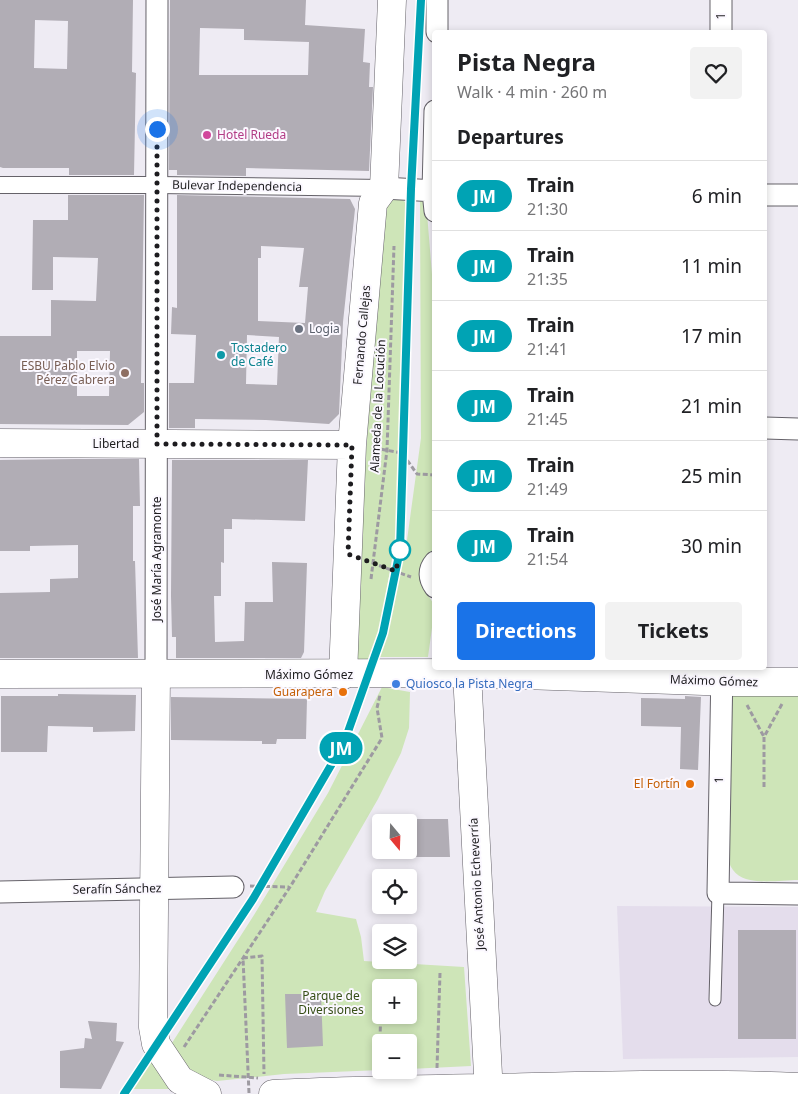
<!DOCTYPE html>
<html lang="en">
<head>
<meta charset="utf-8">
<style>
  :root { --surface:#fff; --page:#f2f2f2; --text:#202124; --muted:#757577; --line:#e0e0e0; --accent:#1a73e8 }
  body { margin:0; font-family:"Noto Sans",sans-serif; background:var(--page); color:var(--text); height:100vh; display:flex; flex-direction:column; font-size:19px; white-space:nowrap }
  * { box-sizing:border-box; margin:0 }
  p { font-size:16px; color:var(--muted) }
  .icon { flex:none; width:28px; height:28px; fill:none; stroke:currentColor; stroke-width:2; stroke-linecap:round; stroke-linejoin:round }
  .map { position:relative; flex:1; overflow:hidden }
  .panel { position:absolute; left:432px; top:30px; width:335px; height:640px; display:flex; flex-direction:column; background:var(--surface); border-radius:5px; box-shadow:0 2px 8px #0003 }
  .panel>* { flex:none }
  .badge { padding:0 10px; border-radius:16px; font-size:18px; line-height:32px }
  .needle { width:32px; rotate:161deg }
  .buttons { position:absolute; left:372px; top:814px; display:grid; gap:10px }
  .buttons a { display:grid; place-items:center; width:45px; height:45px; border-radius:5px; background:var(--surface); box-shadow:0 2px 8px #0003; font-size:25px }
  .you { position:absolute; width:25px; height:25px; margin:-12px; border:4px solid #fff; border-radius:50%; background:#1a73e8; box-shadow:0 0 0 8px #1a73e833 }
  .map>.badge { position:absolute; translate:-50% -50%; box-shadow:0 0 0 2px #fff }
  h2 { padding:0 25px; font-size:19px; line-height:45px }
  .round { display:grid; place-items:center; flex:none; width:52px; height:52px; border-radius:5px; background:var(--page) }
  .summary { display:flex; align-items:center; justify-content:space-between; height:85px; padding:0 25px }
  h1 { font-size:24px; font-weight:700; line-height:38px }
  .button { display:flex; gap:10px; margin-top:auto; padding:10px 25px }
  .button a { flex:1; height:58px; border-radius:5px; background:var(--accent); color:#fff; font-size:20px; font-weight:700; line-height:58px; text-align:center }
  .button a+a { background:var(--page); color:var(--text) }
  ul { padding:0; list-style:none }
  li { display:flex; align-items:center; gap:15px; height:70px; padding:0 25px; border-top:1px solid var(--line) }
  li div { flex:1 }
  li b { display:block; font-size:19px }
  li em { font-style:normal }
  li .badge { min-width:55px; font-weight:700; text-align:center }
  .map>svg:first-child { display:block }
  .built { fill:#e4ddec }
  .green { fill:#cee5b8; fill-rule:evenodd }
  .building { fill:#b1adb5; fill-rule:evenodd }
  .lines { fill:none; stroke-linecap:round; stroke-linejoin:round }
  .service-casing { stroke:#656269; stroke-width:13 }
  .pedestrian-casing { stroke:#656269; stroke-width:18 }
  .minor-casing { stroke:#656269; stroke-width:23 }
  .tertiary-casing { stroke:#656269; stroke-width:29 }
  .secondary-casing { stroke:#656269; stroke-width:29 }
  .path { stroke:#9d9aa1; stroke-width:3; stroke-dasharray:5 2.5; stroke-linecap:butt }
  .service { stroke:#fff; stroke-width:11 }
  .pedestrian { stroke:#fff; stroke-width:16 }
  .minor { stroke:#fff; stroke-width:21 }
  .tertiary { stroke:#fff; stroke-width:28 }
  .secondary { stroke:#fff; stroke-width:28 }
  .rail { stroke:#39373b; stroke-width:4; stroke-dasharray:10 5; stroke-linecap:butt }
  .line-casing { stroke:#fff; stroke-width:11 }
  .line { stroke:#00a3b4; stroke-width:8 }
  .walk { stroke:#1d1c1f; stroke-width:5; stroke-dasharray:0 9 }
  .hotel-dot { fill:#d1479c; stroke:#fbf8ff; stroke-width:2 }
  .worship-dot { fill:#6b7280; stroke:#fbf8ff; stroke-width:2 }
  .culture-dot { fill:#0f9aa8; stroke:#fbf8ff; stroke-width:2 }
  .education-dot { fill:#8d6e63; stroke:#fbf8ff; stroke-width:2 }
  .stop-dot { fill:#fff; stroke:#00a3b4; stroke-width:2.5 }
  .shop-dot { fill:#3f7fe0; stroke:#fbf8ff; stroke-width:2 }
  .food-dot { fill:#e8710a; stroke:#fbf8ff; stroke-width:2 }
  .labels { text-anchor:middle; stroke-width:4; stroke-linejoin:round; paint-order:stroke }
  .street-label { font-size:12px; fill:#1d1c1f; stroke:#fbf8ff }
  .hotel-label { font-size:12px; fill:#b23c85; stroke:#fbf8ff; text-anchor:start }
  .worship-label { font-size:12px; fill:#5b616d; stroke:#fbf8ff; text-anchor:start }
  .culture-label { font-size:12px; fill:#0d838f; stroke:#fbf8ff; text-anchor:start }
  .education-label { font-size:12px; fill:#785e54; stroke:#fbf8ff; text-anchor:end }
  .shop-label { font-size:12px; fill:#366cbe; stroke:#fbf8ff; text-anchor:start }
  .food-label { font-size:12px; fill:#c56008; stroke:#fbf8ff; text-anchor:end }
  .park-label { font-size:12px; fill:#364e16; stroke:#fbf8ff }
</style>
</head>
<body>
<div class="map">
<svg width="798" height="1094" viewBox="0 0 798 1094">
  <rect width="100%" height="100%" fill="#eeebf3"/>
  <!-- built -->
  <path class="built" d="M617,906L798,907V1057L623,1059Z"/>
  <!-- green -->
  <path class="green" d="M400,197L406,203L403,446L397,528L381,625L366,665L352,656L383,206L387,200Z
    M420,201H426L435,311V553L424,589L435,606L428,657H379L407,540L421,438Z
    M382,687L410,692L409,728L401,753L378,799L325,891L316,912L356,919L361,937L364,961L464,967L471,1066L409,1069V1042H381V1070L284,1074L217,1081L197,1077L170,1046L254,915L328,793ZM381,988H409V1015H381Z
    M730,691L798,692V880C779,880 745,887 733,870C730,866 728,860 725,856Z
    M151,1058L182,1089H132Z"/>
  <!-- building -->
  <path class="building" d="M0,0H133L132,72L136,73L134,175H69V168H3L0,167ZM35,20L68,21L67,69L34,68Z
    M170,0H306L305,25L365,29L363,62L370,63L369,87H373L369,171L246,168V176L177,175V170H169ZM200,28L244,29V40L309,42L308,75H199Z
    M68,195H144L141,383H144V412L128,425L0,424V336H51V300L96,301L98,258L53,257V290H32L33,220H68ZM77,351H110L109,396H77Z
    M177,195L350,199L355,209L343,322L339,414L329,424L266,420L195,419V428H169V383H194L196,335L171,334L172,307L177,308ZM261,246L304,248L299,287H308L305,323L258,321V258H261ZM247,335L279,337L277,385L246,384Z
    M76,459H139L140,506H133V561H135L138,658H0V593L50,592V579L78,578V545L30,546V551H0V460Z
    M172,460H308L305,521L232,519V529H224V563L221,562V596H214L215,642L244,641L245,602H273L272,562L307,563L304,652L301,658H176V637H172L171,596Z
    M58,694L136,695L135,731L93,732V727L48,726L47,752H1V696H58Z
    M685,696L701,697L698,770L680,769L681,727L641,726V698L685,699Z
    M171,697L307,699L306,739H277L276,744H262V741L171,740Z
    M409,819H448L450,857H409Z
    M738,930H796V1039H738Z
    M285,994H321L323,1046L287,1048Z
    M88,1021L117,1023L116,1041L124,1042L101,1089L60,1088V1051L84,1048L85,1038L92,1039Z"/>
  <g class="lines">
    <defs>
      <path id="service" d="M715,1000L718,893"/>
      <path id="pedestrian" d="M0,185H157L384,188"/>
      <path id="minor" d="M437,32V0
        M721,32V0
        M435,111L433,191L435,211
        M384,188L435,191
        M765,195H798
        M765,428L798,429
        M435,562C428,570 429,579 435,587
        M722,668L718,893L798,894
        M156,674L157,0
        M0,892L233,887"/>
      <path id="tertiary" d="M0,443L352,445
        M467,673L489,1094
        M156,674L153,1027L156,1044L180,1080L207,1094
        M343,675L352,445L373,203L384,188L392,0
        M273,1094C360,1090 446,1089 533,1087C622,1085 710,1083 798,1087"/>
      <path id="secondary" d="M0,674L467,673L734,682H798"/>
    </defs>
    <!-- service casing -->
    <use href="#service" class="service-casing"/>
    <!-- pedestrian casing -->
    <use href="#pedestrian" class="pedestrian-casing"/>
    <!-- minor casing -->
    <use href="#minor" class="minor-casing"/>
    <!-- tertiary casing -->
    <use href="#tertiary" class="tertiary-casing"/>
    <!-- secondary casing -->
    <use href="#secondary" class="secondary-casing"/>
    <!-- path -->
    <path class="path" d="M374,448L402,453L417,474L435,475
      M372,563L411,577
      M371,579L387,450L394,246
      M747,705L764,737
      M764,787V737L782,704
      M250,886L289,887
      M184,1047L290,887L382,738L377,708L380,695
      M437,1068L440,973
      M379,1069L381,1007
      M219,1075L258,1078
      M249,1093L243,958L262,956L264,1074"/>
    <!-- service -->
    <use href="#service" class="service"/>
    <!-- pedestrian -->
    <use href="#pedestrian" class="pedestrian"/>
    <!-- minor -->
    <use href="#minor" class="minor"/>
    <!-- tertiary -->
    <use href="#tertiary" class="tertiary"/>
    <!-- secondary -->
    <use href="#secondary" class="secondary"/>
    <!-- rail -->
    <path class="rail" d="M124,1094L261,886L344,743L383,633L400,550L411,189L421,0"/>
  </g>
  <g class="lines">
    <defs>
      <path id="line" d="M124,1094L253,899L344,743L383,633L400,550L411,189L421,0"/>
    </defs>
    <!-- line casing -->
    <use href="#line" class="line-casing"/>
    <!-- line -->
    <use href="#line" class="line"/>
    <!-- walk -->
    <path class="walk" d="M157,129V444L352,445L348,554L396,571L400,550"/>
  </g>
  <!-- markers -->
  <circle class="hotel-dot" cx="207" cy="135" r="5"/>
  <circle class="worship-dot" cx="299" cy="329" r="5"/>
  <circle class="culture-dot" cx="221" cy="355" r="5"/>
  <circle class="education-dot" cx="125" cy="373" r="5"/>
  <circle class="stop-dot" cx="400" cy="550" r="10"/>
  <circle class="shop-dot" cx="396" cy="684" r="5"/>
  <g class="food-dot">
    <circle cx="343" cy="692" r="5"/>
    <circle cx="690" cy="784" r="5"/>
  </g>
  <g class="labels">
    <!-- street labels -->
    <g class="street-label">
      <text transform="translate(721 16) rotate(-90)" y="4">1</text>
      <text transform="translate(237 186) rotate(1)" y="4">Bulevar Independencia</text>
      <text transform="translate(362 335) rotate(-85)" y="4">Fernando Callejas</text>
      <text transform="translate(378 406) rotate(-87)" y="4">Alameda de la Locución</text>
      <text x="116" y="448">Libertad</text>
      <text transform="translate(157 559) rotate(-90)" y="4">José María Agramonte</text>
      <text x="309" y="679">Máximo Gómez</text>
      <text transform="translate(714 681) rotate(2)" y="4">Máximo Gómez</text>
      <text transform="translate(719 780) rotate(-89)" y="4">1</text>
      <text transform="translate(477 884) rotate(-93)" y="4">José Antonio Echeverría</text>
      <text transform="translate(117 889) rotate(-1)" y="4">Serafín Sánchez</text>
    </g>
    <!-- hotel labels -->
    <g class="hotel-label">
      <text x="217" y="139">Hotel Rueda</text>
    </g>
    <!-- worship labels -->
    <g class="worship-label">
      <text x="309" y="333">Logia</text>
    </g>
    <!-- culture labels -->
    <g class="culture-label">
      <text x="231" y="352">Tostadero<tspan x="231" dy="14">de Café</tspan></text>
    </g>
    <!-- education labels -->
    <g class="education-label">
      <text x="115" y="370">ESBU Pablo Elvio<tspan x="115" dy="14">Pérez Cabrera</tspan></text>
    </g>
    <!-- shop labels -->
    <g class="shop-label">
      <text x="406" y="688">Quiosco la Pista Negra</text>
    </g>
    <!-- food labels -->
    <g class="food-label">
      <text x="333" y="696">Guarapera</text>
      <text x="680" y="788">El Fortín</text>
    </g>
    <!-- park labels -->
    <g class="park-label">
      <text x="331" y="1000">Parque de<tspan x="331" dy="14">Diversiones</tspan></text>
    </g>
  </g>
</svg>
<div class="buttons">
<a><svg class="needle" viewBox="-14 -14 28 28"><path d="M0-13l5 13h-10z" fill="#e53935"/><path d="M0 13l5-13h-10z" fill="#757577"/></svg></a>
<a><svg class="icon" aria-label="locate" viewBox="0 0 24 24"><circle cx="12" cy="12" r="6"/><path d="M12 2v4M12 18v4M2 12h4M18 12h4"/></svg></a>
<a><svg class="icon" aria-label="layers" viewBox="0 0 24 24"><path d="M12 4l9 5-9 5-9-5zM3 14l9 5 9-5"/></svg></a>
<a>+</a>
<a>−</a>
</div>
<div class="you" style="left:157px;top:129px"></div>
<b class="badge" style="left:341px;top:748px;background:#00a3b4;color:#fff">JM</b>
<section class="panel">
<div class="summary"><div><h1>Pista Negra</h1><p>Walk · 4 min · 260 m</p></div><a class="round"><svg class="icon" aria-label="heart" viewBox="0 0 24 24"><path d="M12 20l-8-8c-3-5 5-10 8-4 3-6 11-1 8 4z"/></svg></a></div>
<h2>Departures</h2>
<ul>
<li><span class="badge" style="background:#00a3b4;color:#fff">JM</span><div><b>Train</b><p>21:30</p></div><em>6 min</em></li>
<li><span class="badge" style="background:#00a3b4;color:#fff">JM</span><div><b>Train</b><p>21:35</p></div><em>11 min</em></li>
<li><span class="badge" style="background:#00a3b4;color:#fff">JM</span><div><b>Train</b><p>21:41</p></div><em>17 min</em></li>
<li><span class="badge" style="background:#00a3b4;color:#fff">JM</span><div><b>Train</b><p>21:45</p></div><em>21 min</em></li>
<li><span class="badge" style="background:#00a3b4;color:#fff">JM</span><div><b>Train</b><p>21:49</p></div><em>25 min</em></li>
<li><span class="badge" style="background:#00a3b4;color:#fff">JM</span><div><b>Train</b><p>21:54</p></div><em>30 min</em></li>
</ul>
<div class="button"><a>Directions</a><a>Tickets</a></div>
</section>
</div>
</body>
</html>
